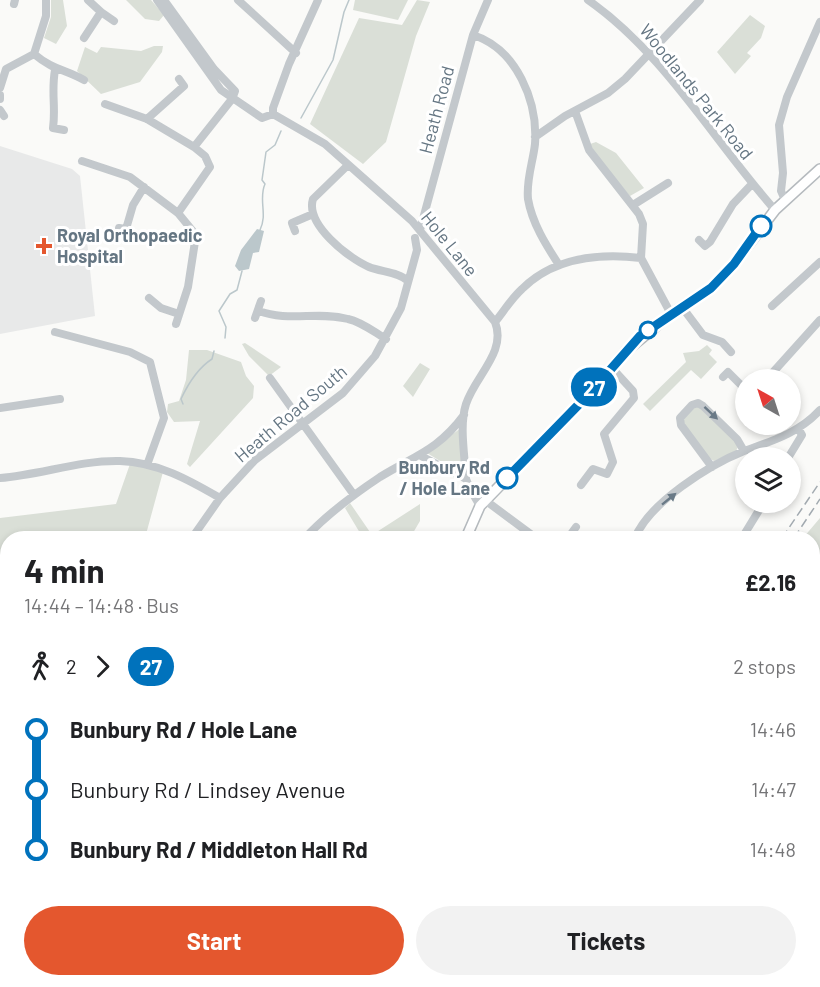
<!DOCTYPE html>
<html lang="en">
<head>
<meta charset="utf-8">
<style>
  :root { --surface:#fff; --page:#f2f2f2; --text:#202124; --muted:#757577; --accent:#e4572e }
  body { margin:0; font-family:Barlow,sans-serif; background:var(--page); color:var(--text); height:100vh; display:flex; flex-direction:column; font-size:22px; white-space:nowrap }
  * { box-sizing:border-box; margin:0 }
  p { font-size:20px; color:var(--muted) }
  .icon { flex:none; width:33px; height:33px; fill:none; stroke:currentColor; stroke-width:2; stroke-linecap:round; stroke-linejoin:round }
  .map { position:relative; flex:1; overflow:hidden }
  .drawer { position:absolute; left:0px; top:531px; width:820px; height:456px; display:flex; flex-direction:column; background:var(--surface); border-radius:24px 24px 0 0; box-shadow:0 3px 9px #0003 }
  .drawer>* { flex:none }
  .badge { padding:0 12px; border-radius:20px; font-size:21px; line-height:39px }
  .needle { width:39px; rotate:321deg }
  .controls { position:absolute; left:735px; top:369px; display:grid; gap:12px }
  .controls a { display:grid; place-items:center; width:66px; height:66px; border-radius:50%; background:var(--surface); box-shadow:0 3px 9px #0003; font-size:30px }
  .map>.badge { position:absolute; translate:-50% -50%; box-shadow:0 0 0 3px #fff }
  .legs { display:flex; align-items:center; gap:9px; height:66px; padding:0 24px; font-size:20px }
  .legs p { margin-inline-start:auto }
  .headline { display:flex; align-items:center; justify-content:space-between; height:102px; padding:0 24px }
  h1 { font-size:33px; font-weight:700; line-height:45px }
  .primary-button { display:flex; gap:12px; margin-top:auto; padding:12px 24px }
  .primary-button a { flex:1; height:69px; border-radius:36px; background:var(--accent); color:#fff; font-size:24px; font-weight:700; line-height:69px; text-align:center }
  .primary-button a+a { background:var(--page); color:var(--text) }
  ul { padding:0 24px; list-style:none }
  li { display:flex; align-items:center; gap:21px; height:60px; font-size:22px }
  li i { display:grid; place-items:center; width:9px; height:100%; margin:0 8px; background:currentColor }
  li i::after { content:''; width:15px; height:15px; margin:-8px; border:4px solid; border-radius:50%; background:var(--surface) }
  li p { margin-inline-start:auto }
  li:first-child i { background:linear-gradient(#0000 50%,currentColor 0) }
  li:last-child i { background:linear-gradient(currentColor 50%,#0000 0) }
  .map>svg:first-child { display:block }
  .built { fill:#e8e9e9 }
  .green { fill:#dadfd7 }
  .water { fill:#bbc7cb }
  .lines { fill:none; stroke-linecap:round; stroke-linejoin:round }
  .stream { stroke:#bbc7cb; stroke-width:1.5 }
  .major-casing { stroke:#b5babe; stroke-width:12 }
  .minor { stroke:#c3c8cc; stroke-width:8 }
  .major { stroke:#fff; stroke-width:9 }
  .rail { stroke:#a2aab0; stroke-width:1.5; stroke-dasharray:9 4.5; stroke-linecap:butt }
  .oneway { fill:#6a7a87 }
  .line-1-casing { stroke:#fff; stroke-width:14 }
  .line-1 { stroke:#0072bc; stroke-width:9 }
  .stop-1-dot { fill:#fff; stroke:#0072bc; stroke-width:3 }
  .poi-dot { fill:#e4572e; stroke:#fff; stroke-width:2 }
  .labels { text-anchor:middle; stroke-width:6; stroke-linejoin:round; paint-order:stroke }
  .street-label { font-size:18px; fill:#657683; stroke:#fff }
  .poi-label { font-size:18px; font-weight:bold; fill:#657683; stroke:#fff; text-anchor:start }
  .stop-label { font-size:18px; font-weight:bold; fill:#657683; stroke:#fff; text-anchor:end }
</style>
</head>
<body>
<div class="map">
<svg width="820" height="987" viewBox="0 0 820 987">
  <rect width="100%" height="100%" fill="#fafaf8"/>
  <!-- built -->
  <path class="built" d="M0,146L72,169L80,176L95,316L0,334Z"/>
  <!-- green -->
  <path class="green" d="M51,0H63L67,26L56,44L44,38L51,17Z
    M126,0H151L164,15L159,21L145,19Z
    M355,0H408L398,20L353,10Z
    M417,0L430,2L416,36L386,142L363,164L310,124L359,18L402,25Z
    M750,15L765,26L761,38L747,53L751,56L735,74L717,52Z
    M154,46H163L162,52L140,82L101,94L77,71L85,47L97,53L101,47L141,51Z
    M596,142L616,153L644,188L630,196L600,163L590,144Z
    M245,343L281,367L269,376L249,356L242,344Z
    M707,345L712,350L709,354L717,362L701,379L691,370L650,411L643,404L686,362L683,353L699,351Z
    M189,350H207L241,362L246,376L254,386L253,398L190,467L187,464L200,421L174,422L167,412L168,404L179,401L186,380Z
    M420,363L430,369L413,397L403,386Z
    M694,406H699L739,445L736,451L714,461L709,458L684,425L683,419Z
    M461,428L463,475L427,453Z
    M130,464L163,472L145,538H8L7,752L0,749V518L116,504Z
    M350,503L372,535L420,504V521L410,538H363L345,508Z
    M820,518V575L813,568V538H803Z
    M820,907V987H712L719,980H813V912Z"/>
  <!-- water -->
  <path class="water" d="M257,229L264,231L259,252L253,253L249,269L239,271L235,266L241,250Z"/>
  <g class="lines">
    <!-- stream -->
    <path class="stream" d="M301,118L333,60L344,12L349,0
      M260,230C268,214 258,199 265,184L262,180L266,152L275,145L281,131
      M225,338L226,327L219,311L230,294L237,290L242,271
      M183,404L181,399C188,384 198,368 212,359L214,351"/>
    <defs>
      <path id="major" d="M466,538L480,506L589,394L626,351L671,314L711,288L734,264L775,210L820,169
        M0,831L8,833"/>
    </defs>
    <!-- major casing -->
    <use href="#major" class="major-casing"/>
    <!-- minor -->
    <path class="minor" d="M157,0L221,90L262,118L273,114
      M164,0L214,69L235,91L232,99L194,147L205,156L210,167L178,213L196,235L188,287L176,324
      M238,0L296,53
      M588,0C664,53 714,141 775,210
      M14,4L15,0
      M101,12L114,21
      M473,35C517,49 538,102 535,144C533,162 526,180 528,199C532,223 546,245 559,265
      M84,38L101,12L88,0
      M34,54C53,70 64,69 84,80
      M55,70C51,92 56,107 53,128L64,130
      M0,88L6,69L34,54L46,16V0
      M0,95V99
      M105,104L147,119L194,147
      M0,110L4,116
      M575,111L589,150L639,214L643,224L641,258L671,314
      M273,114L325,144L412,221L495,322C507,352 475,376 466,404C459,426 465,456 466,479L470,489
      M273,114V108L289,64L318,0
      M147,119L184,86L179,79
      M535,137L565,116L608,93L625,79L700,0
      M82,161L130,177L178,213
      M348,165L313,199C305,224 348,258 369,267C381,272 399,272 408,281
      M785,200L781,191L783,173L779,125L787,97L820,22
      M633,205L668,183
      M119,228L126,229L133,205L144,187
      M420,230L473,35L488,0
      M295,231L292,223L313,214
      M699,240L705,246L710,242L733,204L752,184
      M149,298L161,308L179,314
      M772,306L820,262
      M682,307L703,335L722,342L731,352
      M259,311C288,322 318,311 348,319C362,322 374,332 386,339
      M255,318L261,301
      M495,322C504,311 511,299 522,289C554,257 598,253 641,258
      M55,332L130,352L150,362L164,418L147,465
      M723,377L728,372L746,390
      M270,378L354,495
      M755,379L756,380
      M766,380L820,320
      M0,408L60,399
      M760,446L763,458
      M419,455L466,479
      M788,458L802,435L798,428
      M712,467L681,425L680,418L692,405L698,403L703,406L737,439L744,451
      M0,478C40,475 80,460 120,461C157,462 189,480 220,498
      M581,485L593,469L607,474L613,462L604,434L634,398L633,391L611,367
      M480,506L470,489L536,538
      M192,538L220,498L255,460L343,393L375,356L401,308L417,250L415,238
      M305,538C327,514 353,495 380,477C416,455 438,450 464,415
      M568,538L576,527
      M635,538C649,503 709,465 744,451C772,441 799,433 820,410
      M742,538L764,502
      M813,610L814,611
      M813,694L820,691
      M813,766L820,781
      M813,858L820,846
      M164,980L178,987
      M378,980L389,987
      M80,987L83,980
      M156,987L159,980
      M320,987L326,980
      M337,987L340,980
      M498,987L501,980
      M662,987L666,980"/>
    <!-- major -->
    <use href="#major" class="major"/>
    <!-- rail -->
    <path class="rail" d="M782,538L820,482
      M794,538L820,499
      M563,987L566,980"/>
  </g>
  <!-- one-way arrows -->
  <defs><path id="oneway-solid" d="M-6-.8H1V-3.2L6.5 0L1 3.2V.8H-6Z" transform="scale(1.5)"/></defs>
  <g class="oneway">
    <use href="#oneway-solid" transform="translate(711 413) rotate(43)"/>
    <use href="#oneway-solid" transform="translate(669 499) rotate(-39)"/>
  </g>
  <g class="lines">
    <defs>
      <path id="line-1" d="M507,478L589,394L640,336L711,288L734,264L761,226"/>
    </defs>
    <!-- line-1 casing -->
    <use href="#line-1" class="line-1-casing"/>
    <!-- line-1 -->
    <use href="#line-1" class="line-1"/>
  </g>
  <!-- markers -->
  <g class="stop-1-dot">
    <circle cx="761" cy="226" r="10"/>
    <circle cx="648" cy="330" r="8"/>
    <circle cx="507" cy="478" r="10"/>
  </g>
  <path class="poi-dot" d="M41 237h6v6h6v6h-6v6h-6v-6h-6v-6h6z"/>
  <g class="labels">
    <!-- street labels -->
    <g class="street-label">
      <text transform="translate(696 92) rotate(51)" y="6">Woodlands Park Road</text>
      <text transform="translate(437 110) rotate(-75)" y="6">Heath Road</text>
      <text transform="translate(449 244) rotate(51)" y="6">Hole Lane</text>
      <text transform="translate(291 414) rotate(-40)" y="6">Heath Road South</text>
    </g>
    <!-- poi labels -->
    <g class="poi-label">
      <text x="57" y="242">Royal Orthopaedic<tspan x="57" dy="21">Hospital</tspan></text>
    </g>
    <!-- stop labels -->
    <g class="stop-label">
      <text x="490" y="474">Bunbury Rd<tspan x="490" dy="21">/ Hole Lane</tspan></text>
    </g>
  </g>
</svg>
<div class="controls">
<a><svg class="needle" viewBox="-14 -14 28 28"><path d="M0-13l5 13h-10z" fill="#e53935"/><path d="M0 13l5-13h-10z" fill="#757577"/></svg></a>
<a><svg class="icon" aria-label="layers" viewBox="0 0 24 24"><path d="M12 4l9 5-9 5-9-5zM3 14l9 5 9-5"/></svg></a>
</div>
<b class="badge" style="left:594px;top:387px;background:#0072bc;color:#fff">27</b>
<section class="drawer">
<div class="headline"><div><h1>4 min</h1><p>14:44 – 14:48 · Bus</p></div><b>£2.16</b></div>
<div class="legs"><svg class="icon" aria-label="walk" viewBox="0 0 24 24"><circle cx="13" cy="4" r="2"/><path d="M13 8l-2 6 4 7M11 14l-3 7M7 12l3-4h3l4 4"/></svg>2<svg class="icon" aria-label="forward" viewBox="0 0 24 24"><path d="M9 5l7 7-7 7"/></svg><b class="badge" style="background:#0072bc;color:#fff">27</b><p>2 stops</p></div>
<ul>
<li><i style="color:#0072bc"></i><b>Bunbury Rd / Hole Lane</b><p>14:46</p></li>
<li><i style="color:#0072bc"></i><span>Bunbury Rd / Lindsey Avenue</span><p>14:47</p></li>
<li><i style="color:#0072bc"></i><b>Bunbury Rd / Middleton Hall Rd</b><p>14:48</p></li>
</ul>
<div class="primary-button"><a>Start</a><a>Tickets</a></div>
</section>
</div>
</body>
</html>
